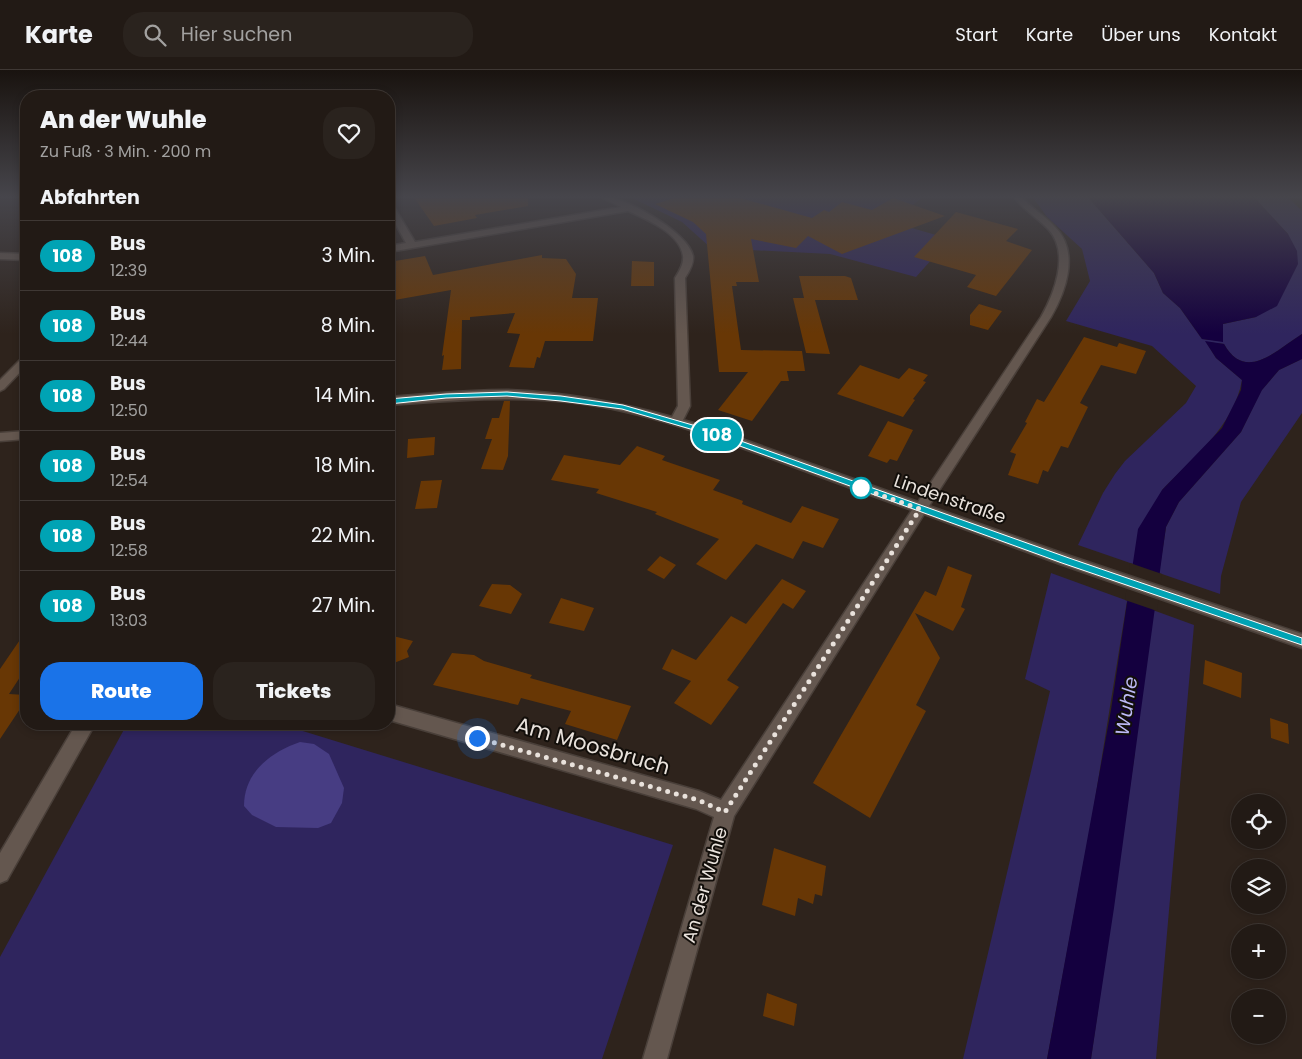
<!DOCTYPE html>
<html lang="de">
<head>
<meta charset="utf-8">
<style>
  :root { --surface:#221a15; --page:#2a231e; --text:#f1f3f6; --muted:#a2a1a0; --line:#3f3834; --accent:#1a73e8 }
  body { margin:0; font-family:Poppins,sans-serif; background:var(--page); color:var(--text); height:100vh; display:flex; flex-direction:column; font-size:19px; white-space:nowrap }
  * { box-sizing:border-box; margin:0 }
  p { font-size:16px; color:var(--muted) }
  .icon { flex:none; width:28px; height:28px; fill:none; stroke:currentColor; stroke-width:2; stroke-linecap:round; stroke-linejoin:round }
  .map { position:relative; flex:1; overflow:hidden }
  .side { position:absolute; left:20px; top:20px; width:375px; height:640px; display:flex; flex-direction:column; background:var(--surface); border-radius:20px; box-shadow:0 2px 8px #0003,0 0 0 1px var(--line) }
  .side>* { flex:none }
  .badge { padding:0 10px; border-radius:16px; font-size:18px; line-height:32px }
  .controls { position:absolute; left:1231px; top:724px; display:grid; gap:10px }
  .controls a { display:grid; place-items:center; width:55px; height:55px; border-radius:50%; background:var(--surface); box-shadow:0 2px 8px #0003,0 0 0 1px var(--line); font-size:25px }
  .you { position:absolute; width:25px; height:25px; margin:-12px; border:4px solid #fff; border-radius:50%; background:#1a73e8; box-shadow:0 0 0 8px #1a73e833 }
  .map>.badge { position:absolute; translate:-50% -50%; box-shadow:0 0 0 2px #fff }
  h2 { padding:0 20px; font-size:19px; line-height:45px }
  .round { display:grid; place-items:center; flex:none; width:52px; height:52px; border-radius:20px; background:var(--page) }
  .head { display:flex; align-items:center; justify-content:space-between; height:85px; padding:0 20px }
  h1 { font-size:24px; font-weight:800; line-height:38px }
  .cta { display:flex; gap:10px; margin-top:auto; padding:10px 20px }
  .cta a { flex:1; height:58px; border-radius:20px; background:var(--accent); color:#fff; font-size:20px; font-weight:800; line-height:58px; text-align:center }
  .cta a+a { background:var(--page); color:var(--text) }
  ul { padding:0; list-style:none }
  li { display:flex; align-items:center; gap:15px; height:70px; padding:0 20px; border-top:1px solid var(--line) }
  li div { flex:1 }
  li b { display:block; font-size:19px }
  li em { font-style:normal }
  li .badge { min-width:55px; font-weight:700; text-align:center }
  header { display:flex; align-items:center; gap:30px; box-sizing:border-box; height:70px; padding:0 25px; background:var(--surface); border-bottom:1px solid var(--line) }
  header strong { font-size:24px }
  nav { display:flex; gap:28px; margin-inline-start:auto; font-size:18px }
  .search { width:350px; height:45px; background:var(--page); display:flex; align-items:center; gap:12px; box-sizing:border-box; padding:0 18px; border-radius:20px; color:var(--muted); font-size:19px }
  .map>svg:first-child { display:block }
  .green { fill:#2f255e }
  .forest { fill:#473d83 }
  .water { fill:#14003f }
  .pier { fill:#2e231c }
  .building { fill:#683705 }
  .lines { fill:none; stroke-linecap:round; stroke-linejoin:round }
  .minor-casing { stroke:#493f39; stroke-width:3 }
  .minor { fill:#64574f; fill-rule:evenodd }
  .line { fill:#00a3b4; stroke:#fff }
  .walk { stroke:#e9e2dc; stroke-width:5; stroke-dasharray:0 9 }
  .stop-dot { fill:#fff; stroke:#00a3b4; stroke-width:2.5 }
  .labels { text-anchor:middle; stroke-width:4; stroke-linejoin:round; paint-order:stroke }
  .street-label { font-size:18px; fill:#e9e2dc; stroke:#120e0a }
  .water-label { font-size:19px; font-style:italic; fill:#bdb9f6; stroke:#120e0a }
  .near-street-label { font-size:21px; fill:#e9e2dc; stroke:#120e0a }
</style>
</head>
<body>
<header>
<strong>Karte</strong>
<div class="search"><svg class="icon" aria-label="search" viewBox="0 0 24 24"><circle cx="10" cy="10" r="6"/><path d="M15 15l6 6"/></svg>Hier suchen</div>
<nav><a>Start</a><a>Karte</a><a>Über uns</a><a>Kontakt</a></nav>
</header>
<div class="map">
<svg width="1302" height="989" viewBox="0 0 1302 989">
  <rect width="100%" height="100%" fill="#2e231c"/>
  <!-- green -->
  <path class="green" d="M628,126H924L891,152L950,169L916,207L830,184L711,178L682,152Z
    M1032,126H1087L1154,203L1163,223L1180,238L1202,269L1223,271V254L1256,247L1288,164L1253,126H1287L1302,141V264C1276,280 1246,313 1224,274L1206,272L1216,288L1242,310C1234,356 1193,388 1162,420L1159,503L1166,457L1179,432L1241,362L1261,321L1279,300L1302,289V343L1241,432L1221,506L1220,524L1078,475L1103,423L1115,404L1125,391L1186,333L1196,316L1152,276L1066,251L1090,211L1082,179L1047,147Z
    M1051,503L1194,555L1156,989H1091L1135,682L1127,531L1093,742L1047,989H963L1050,621L1025,609Z
    M127,654H280L673,775L602,989H0V887Z"/>
  <!-- forest -->
  <path class="forest" d="M300,672L314,674L329,684L344,718L342,733L331,753L318,758L276,757L252,745L244,736C244,702 271,682 300,672Z"/>
  <!-- water -->
  <path class="water" d="M1087,126H1253L1288,164L1297,181L1298,194L1277,236L1256,247L1223,254V272L1202,269L1180,238L1163,223L1154,203Z
    M1302,264V289L1279,300L1262,320L1241,362L1179,432L1166,457L1114,838L1091,989H1047L1111,640L1138,459L1162,420L1222,358L1241,320L1242,310L1216,288L1205,271L1224,274C1246,313 1276,280 1302,264Z"/>
  <!-- pier -->
  <path class="pier" d="M1130,493L1162,504L1157,541L1125,530Z"/>
  <!-- building -->
  <path class="building" d="M413,126H528V136L475,145L477,148L434,156Z
    M681,126H733L812,148L824,140L829,142L842,132L872,140L893,128L945,146L842,184L808,166L796,178L751,169L759,212H736L737,216H732L741,280L802,281L805,301H787L789,311H781L752,351L718,340L748,302H719L706,164L693,152L655,134Z
    M956,142L1018,159L1006,171L1032,180L996,226L967,217L976,205L914,187Z
    M542,185V188L566,189L576,204L572,228H598L593,271H545L540,288L537,287L534,298L509,297L520,264L507,263L515,243L470,247V250H462L461,299L442,300L444,285L442,286L451,220L389,231V192L425,186L433,205Z
    M632,191L654,192V216H631Z
    M799,206H845L851,208L858,230H815L830,284L806,283L793,228H804Z
    M979,234L1002,241L988,260L970,255V245Z
    M1084,267L1117,277L1119,273L1146,281L1136,304L1101,295L1080,333L1088,337L1068,378L1061,376L1048,402L1043,400L1038,414L1008,405L1016,384L1010,382L1027,353L1025,352L1037,329L1044,332Z
    M860,295L899,309L909,298L928,305L923,311L926,312L913,329L915,330L903,347L837,324Z
    M504,331H510L508,386L503,400L481,399L492,369H485L492,348H499Z
    M888,351L913,360L897,391L890,389L887,393L868,386Z
    M435,367L434,385L407,388L408,369Z
    M637,376L665,386L662,390L720,410L713,420L743,431L742,434L791,453L802,436L839,449L823,478L803,471L793,489L756,474L726,510L696,494L719,469L655,444L657,442L596,423L599,419L551,410L564,385L620,395Z
    M442,410L437,438L415,439L421,411Z
    M660,486L676,495L664,509L647,500Z
    M948,496L972,505L961,537L965,539L953,561L915,543L940,588L916,635L926,641L870,748L813,713L925,521L936,526Z
    M782,509L806,521L793,539L783,533L762,562L727,610L739,617L711,655L674,633L691,611L662,599L672,579L696,590L731,546L746,554Z
    M492,514L510,515L522,524L511,544L479,536Z
    M561,528L594,538L584,561L549,553Z
    M26,561V598L9,624L26,625V630L0,669V599Z
    M389,565L413,571L407,581L409,587L389,595Z
    M452,583L474,585L484,591L532,605L530,608L631,636L617,670L565,654L571,641L521,628L518,635L433,615Z
    M1205,590L1242,603L1241,628L1203,614Z
    M1270,648L1288,654L1289,674L1271,668Z
    M774,778L826,796L822,826L815,824L813,834L798,828L795,846L762,835Z
    M767,923L797,934L794,956L763,946Z"/>
  <g class="lines">
    <defs>
      <path id="minor" d="M599,126C621,124 689,162 693,186C694,194 689,202 685,208L690,336L683,350L711,358L918,432L1041,247C1054,224 1070,184 1049,160C1038,148 1023,140 1013,126H1021C1031,139 1045,145 1055,157C1080,182 1066,221 1051,247L929,436L1070,486L1302,564V578L1060,494L924,444L734,746L667,989H643L714,747L696,739L389,650V634L699,721L721,730L912,440C861,422 810,403 759,384C714,368 669,351 622,341C544,323 468,329 389,335V327C428,324 468,320 507,320C563,322 618,332 672,347L678,336L675,208C679,202 684,194 683,186C680,163 646,149 628,141L389,182V176L406,173L389,142V133L393,135L415,172L621,137Z
        M0,183L26,184V190L0,189Z
        M26,287V296L4,319L0,321V310L22,288Z
        M26,361V369L0,371V363Z
        M76,654H95L7,810L0,813V783Z"/>
    </defs>
    <!-- minor casing -->
    <use href="#minor" class="minor-casing"/>
    <!-- minor -->
    <use href="#minor" class="minor"/>
  </g>
  <!-- sky -->
  <linearGradient id="sky" x2="0" y2="1"><stop stop-color="#19130f"/><stop offset="0.48" stop-color="#46454b"/><stop offset="1" stop-color="#46454b" stop-opacity="0"/></linearGradient>
  <rect width="1302" height="264" fill="url(#sky)"/>
  <!-- line -->
  <path class="line" d="M507,322L561,326L623,335L710,360L1069,488L1302,568V575L1062,493L704,363L622,339L561,331L507,326L446,328L389,334L385,331L389,329L446,324Z"/>
  <g class="lines">
    <!-- walk -->
    <path class="walk" d="M477,668L698,730L725,742L920,439L861,418"/>
  </g>
  <!-- markers -->
  <circle class="stop-dot" cx="861" cy="418" r="10"/>
  <g class="labels">
    <!-- street labels -->
    <g class="street-label">
      <text transform="translate(950 429) rotate(19)" y="6">Lindenstraße</text>
      <text transform="translate(705 815) rotate(-74)" y="6">An der Wuhle</text>
    </g>
    <!-- water labels -->
    <g class="water-label">
      <text transform="translate(1126 636) rotate(-81)" y="7">Wuhle</text>
    </g>
    <!-- near-street labels -->
    <g class="near-street-label">
      <text transform="translate(593 676) rotate(16)" y="7">Am Moosbruch</text>
    </g>
  </g>
</svg>
<div class="controls">
<a><svg class="icon" aria-label="locate" viewBox="0 0 24 24"><circle cx="12" cy="12" r="6"/><path d="M12 2v4M12 18v4M2 12h4M18 12h4"/></svg></a>
<a><svg class="icon" aria-label="layers" viewBox="0 0 24 24"><path d="M12 4l9 5-9 5-9-5zM3 14l9 5 9-5"/></svg></a>
<a>+</a>
<a>−</a>
</div>
<div class="you" style="left:477px;top:668px"></div>
<b class="badge" style="left:717px;top:365px;background:#00a3b4;color:#fff">108</b>
<section class="side">
<div class="head"><div><h1>An der Wuhle</h1><p>Zu Fuß · 3 Min. · 200 m</p></div><a class="round"><svg class="icon" aria-label="heart" viewBox="0 0 24 24"><path d="M12 20l-8-8c-3-5 5-10 8-4 3-6 11-1 8 4z"/></svg></a></div>
<h2>Abfahrten</h2>
<ul>
<li><span class="badge" style="background:#00a3b4;color:#fff">108</span><div><b>Bus</b><p>12:39</p></div><em>3 Min.</em></li>
<li><span class="badge" style="background:#00a3b4;color:#fff">108</span><div><b>Bus</b><p>12:44</p></div><em>8 Min.</em></li>
<li><span class="badge" style="background:#00a3b4;color:#fff">108</span><div><b>Bus</b><p>12:50</p></div><em>14 Min.</em></li>
<li><span class="badge" style="background:#00a3b4;color:#fff">108</span><div><b>Bus</b><p>12:54</p></div><em>18 Min.</em></li>
<li><span class="badge" style="background:#00a3b4;color:#fff">108</span><div><b>Bus</b><p>12:58</p></div><em>22 Min.</em></li>
<li><span class="badge" style="background:#00a3b4;color:#fff">108</span><div><b>Bus</b><p>13:03</p></div><em>27 Min.</em></li>
</ul>
<div class="cta"><a>Route</a><a>Tickets</a></div>
</section>
</div>
</body>
</html>
